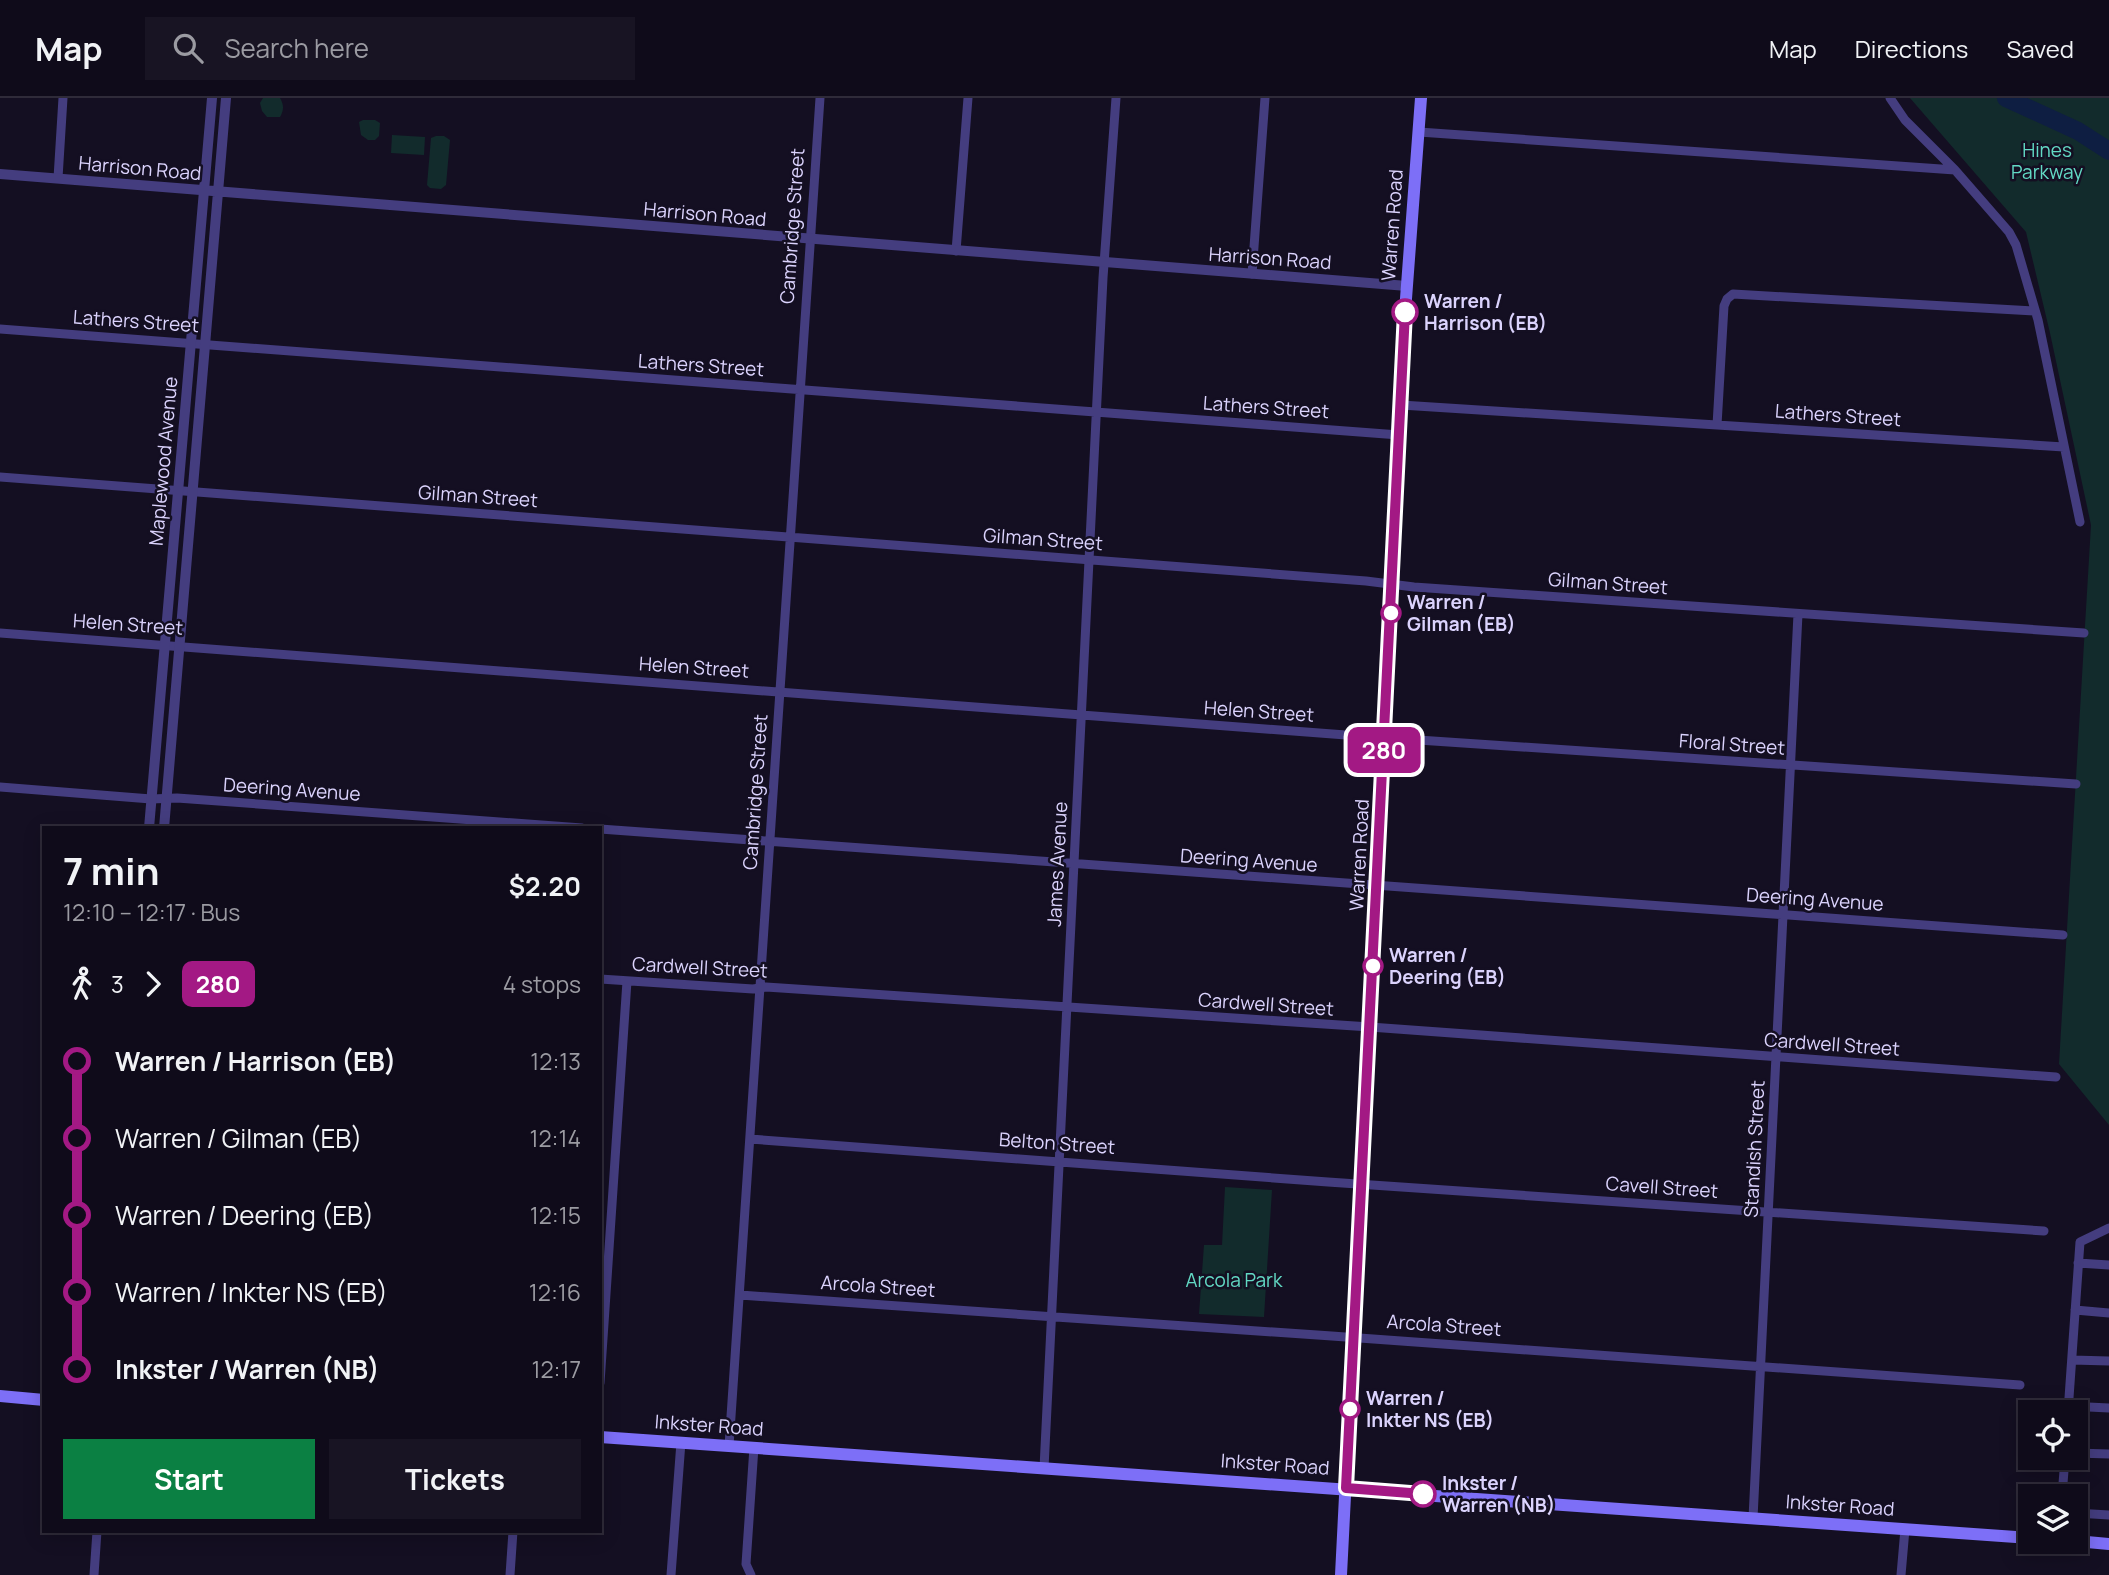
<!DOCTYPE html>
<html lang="en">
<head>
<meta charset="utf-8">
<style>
  :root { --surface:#0f0b1a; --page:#181423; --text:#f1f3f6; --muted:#9b9ba2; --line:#2f2b39; --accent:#0b8043 }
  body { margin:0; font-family:Manrope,sans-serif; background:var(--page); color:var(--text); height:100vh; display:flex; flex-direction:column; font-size:26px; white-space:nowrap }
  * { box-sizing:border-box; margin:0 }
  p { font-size:23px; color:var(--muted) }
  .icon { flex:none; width:38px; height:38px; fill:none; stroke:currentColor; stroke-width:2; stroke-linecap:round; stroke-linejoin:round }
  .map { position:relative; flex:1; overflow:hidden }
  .details { position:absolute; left:42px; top:728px; width:560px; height:707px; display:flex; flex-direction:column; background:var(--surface); border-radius:0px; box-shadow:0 4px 18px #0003,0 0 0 2px var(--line) }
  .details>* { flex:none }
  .badge { padding:0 14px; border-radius:10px; font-size:24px; line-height:46px }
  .fabs { position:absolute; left:2018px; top:1302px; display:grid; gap:14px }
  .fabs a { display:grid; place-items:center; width:70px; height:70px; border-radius:0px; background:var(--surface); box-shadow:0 4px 18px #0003,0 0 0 2px var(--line); font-size:35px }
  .map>.badge { position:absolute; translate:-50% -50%; box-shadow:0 0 0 4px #fff }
  .legs { display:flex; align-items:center; gap:10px; height:77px; padding:0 21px; font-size:23px }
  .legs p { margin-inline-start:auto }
  .summary { display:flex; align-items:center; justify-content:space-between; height:119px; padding:0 21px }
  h1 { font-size:38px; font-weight:700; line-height:52px }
  .action { display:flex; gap:14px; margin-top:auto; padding:14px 21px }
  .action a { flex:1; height:80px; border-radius:0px; background:var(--accent); color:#fff; font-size:28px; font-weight:700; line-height:80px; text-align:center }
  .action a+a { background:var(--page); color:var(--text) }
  ul { padding:0 21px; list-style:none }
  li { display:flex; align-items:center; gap:24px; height:77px; font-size:26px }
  li i { display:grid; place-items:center; width:10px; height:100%; margin:0 9px; background:currentColor }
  li i::after { content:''; width:18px; height:18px; margin:-9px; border:5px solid; border-radius:50%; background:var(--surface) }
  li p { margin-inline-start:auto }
  li:first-child i { background:linear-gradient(#0000 50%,currentColor 0) }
  li:last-child i { background:linear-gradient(currentColor 50%,#0000 0) }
  header { display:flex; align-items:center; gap:42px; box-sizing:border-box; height:98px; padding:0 35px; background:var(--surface); border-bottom:2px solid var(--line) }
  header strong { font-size:33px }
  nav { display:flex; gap:38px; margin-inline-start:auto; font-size:24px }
  .search { width:490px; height:63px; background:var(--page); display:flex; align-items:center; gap:18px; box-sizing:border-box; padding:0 24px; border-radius:0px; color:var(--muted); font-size:26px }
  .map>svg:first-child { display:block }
  .green { fill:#122b2c }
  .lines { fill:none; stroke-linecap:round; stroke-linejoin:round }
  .river { stroke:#0e1e42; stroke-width:18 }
  .minor { stroke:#443d7f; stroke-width:9 }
  .tertiary { stroke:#443d7f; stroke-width:10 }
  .secondary { stroke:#7d6ff7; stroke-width:12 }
  .line-1-casing { stroke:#fff; stroke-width:16 }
  .line-1 { stroke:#a31984; stroke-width:10 }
  .stop-1-dot { fill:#fff; stroke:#a31984; stroke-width:3.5 }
  .labels { text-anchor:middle; stroke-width:5; stroke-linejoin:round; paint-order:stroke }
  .park-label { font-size:19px; fill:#62d9c4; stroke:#140f22 }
  .street-label { font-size:19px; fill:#dbd3fd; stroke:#140f22 }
  .stop-label { font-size:19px; font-weight:bold; fill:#dbd3fd; stroke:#140f22; text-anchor:start }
</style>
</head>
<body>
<header>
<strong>Map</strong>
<div class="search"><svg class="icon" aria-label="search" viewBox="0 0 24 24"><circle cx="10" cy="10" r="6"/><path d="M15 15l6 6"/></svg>Search here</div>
<nav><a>Map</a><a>Directions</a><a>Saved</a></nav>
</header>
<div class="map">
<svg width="2109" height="1477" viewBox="0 0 2109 1477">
  <rect width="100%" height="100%" fill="#140f22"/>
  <!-- green -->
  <path class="green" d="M263,0H280C284,7 284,12 280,19H267L262,13L260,5Z
    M1910,0H2109V1027L2059,966L2091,427L2050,235L2026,134Z
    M363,22H375L380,25L379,38L375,42H368L361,37L359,24Z
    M392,37L425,39L424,57L391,55Z
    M436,38H444L450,42L446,87L441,91L430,90L427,87L431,40Z
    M1225,1089L1272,1092L1264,1219L1199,1216L1204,1147H1222Z"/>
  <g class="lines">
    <!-- river -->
    <path class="river" d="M2006,0L2078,33L2109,53"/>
    <!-- minor -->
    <path class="minor" d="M1890,0L1905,22L1955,72L2009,134L2016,147L2038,222L2080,424
      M1419,34L1955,72
      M58,80L63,0
      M956,153L968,0
      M1252,176L1265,0
      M0,231L1399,337
      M1401,307L2064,349
      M1717,327L1724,208L1727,201L1733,196L2035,213
      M0,379L1366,483L1414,489L2084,535
      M0,535L1359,638L2076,686
      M0,689L151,701L177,700L582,730
      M600,731L2063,837
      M600,881L753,891L766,889L1370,929L2056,979
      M750,1041L1328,1084L2044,1133
      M2078,1165L2109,1167
      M740,1197C1167,1224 1593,1259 2020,1287
      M2075,1212L2109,1215
      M2072,1262L2109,1263
      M600,1285L627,883
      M2068,1308L2109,1310
      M2068,1314L2080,1144L2109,1130
      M729,1348L820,0
      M2076,1355L2109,1356
      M1044,1370L1103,180L1116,0
      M2062,1398L2065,1360
      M2076,1415L2109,1417
      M1753,1420L1798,516
      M94,1477L97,1433
      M510,1477L513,1433
      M671,1477L681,1344
      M751,1477L746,1466L754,1349
      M1901,1477L1905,1431"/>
    <!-- tertiary -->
    <path class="tertiary" d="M0,76L1407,188
      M149,730L212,0
      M164,730L226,0"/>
    <!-- secondary -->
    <path class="secondary" d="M0,1298L44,1302
      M600,1339L2030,1440
      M2076,1443L2109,1446
      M1341,1477L1405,214L1421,0"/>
  </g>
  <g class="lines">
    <defs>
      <path id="line-1" d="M1405,214L1346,1390L1423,1396"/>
    </defs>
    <!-- line-1 casing -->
    <use href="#line-1" class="line-1-casing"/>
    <!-- line-1 -->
    <use href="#line-1" class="line-1"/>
  </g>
  <!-- markers -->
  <g class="stop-1-dot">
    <circle cx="1405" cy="214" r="12"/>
    <circle cx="1391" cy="515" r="9"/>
    <circle cx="1373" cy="868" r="9"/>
    <circle cx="1350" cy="1311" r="9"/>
    <circle cx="1423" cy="1396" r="12"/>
  </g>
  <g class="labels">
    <!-- park labels -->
    <g class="park-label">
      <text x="2047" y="59">Hines<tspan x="2047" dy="22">Parkway</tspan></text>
      <text x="1234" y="1189">Arcola Park</text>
    </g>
    <!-- street labels -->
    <g class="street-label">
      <text transform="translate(140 70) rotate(5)" y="7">Harrison Road</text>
      <text transform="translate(705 116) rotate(5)" y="7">Harrison Road</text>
      <text transform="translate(1392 127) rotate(-86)" y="7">Warren Road</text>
      <text transform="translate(792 128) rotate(-86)" y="7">Cambridge Street</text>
      <text transform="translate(1270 160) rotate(4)" y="7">Harrison Road</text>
      <text transform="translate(136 223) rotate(4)" y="7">Lathers Street</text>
      <text transform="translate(701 267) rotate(4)" y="7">Lathers Street</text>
      <text transform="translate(1266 309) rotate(4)" y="7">Lathers Street</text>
      <text transform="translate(1838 317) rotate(4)" y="7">Lathers Street</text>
      <text transform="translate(163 363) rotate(-85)" y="7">Maplewood Avenue</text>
      <text transform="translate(478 398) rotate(4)" y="7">Gilman Street</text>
      <text transform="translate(1043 441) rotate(4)" y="7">Gilman Street</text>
      <text transform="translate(1608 485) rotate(4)" y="7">Gilman Street</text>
      <text transform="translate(128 526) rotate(4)" y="7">Helen Street</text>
      <text transform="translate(694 569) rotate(4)" y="7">Helen Street</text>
      <text transform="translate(1259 613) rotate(4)" y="7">Helen Street</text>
      <text transform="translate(1732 646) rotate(4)" y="7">Floral Street</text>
      <text transform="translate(292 691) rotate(4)" y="7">Deering Avenue</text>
      <text transform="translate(755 694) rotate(-86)" y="7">Cambridge Street</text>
      <text transform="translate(1359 757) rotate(-87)" y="7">Warren Road</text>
      <text transform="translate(1249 762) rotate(4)" y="7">Deering Avenue</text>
      <text transform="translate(1057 766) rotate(-87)" y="7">James Avenue</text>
      <text transform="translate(1815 801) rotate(4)" y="7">Deering Avenue</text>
      <text transform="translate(700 869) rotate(3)" y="7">Cardwell Street</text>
      <text transform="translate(1266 906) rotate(4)" y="7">Cardwell Street</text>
      <text transform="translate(1832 946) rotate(4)" y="7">Cardwell Street</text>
      <text transform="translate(1057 1045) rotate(4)" y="7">Belton Street</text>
      <text transform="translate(1754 1051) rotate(-87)" y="7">Standish Street</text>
      <text transform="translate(1662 1089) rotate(4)" y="7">Cavell Street</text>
      <text transform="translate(878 1188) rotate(4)" y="7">Arcola Street</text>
      <text transform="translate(1444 1227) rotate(4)" y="7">Arcola Street</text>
      <text transform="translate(709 1327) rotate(4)" y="7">Inkster Road</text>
      <text transform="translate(1275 1366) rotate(4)" y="7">Inkster Road</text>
      <text transform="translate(1840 1407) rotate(4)" y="7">Inkster Road</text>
    </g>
    <!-- stop labels -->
    <g class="stop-label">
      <text x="1424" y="210">Warren /<tspan x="1424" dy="22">Harrison (EB)</tspan></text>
      <text x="1407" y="511">Warren /<tspan x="1407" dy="22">Gilman (EB)</tspan></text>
      <text x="1389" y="864">Warren /<tspan x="1389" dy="22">Deering (EB)</tspan></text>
      <text x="1366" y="1307">Warren /<tspan x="1366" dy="22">Inkter NS (EB)</tspan></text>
      <text x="1442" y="1392">Inkster /<tspan x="1442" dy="22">Warren (NB)</tspan></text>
    </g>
  </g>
</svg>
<div class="fabs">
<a><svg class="icon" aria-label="locate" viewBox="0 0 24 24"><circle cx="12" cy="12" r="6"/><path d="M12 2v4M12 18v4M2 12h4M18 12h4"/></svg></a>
<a><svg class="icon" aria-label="layers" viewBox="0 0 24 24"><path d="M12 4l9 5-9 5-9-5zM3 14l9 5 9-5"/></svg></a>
</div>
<b class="badge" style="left:1384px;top:652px;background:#a31984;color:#fff">280</b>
<section class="details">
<div class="summary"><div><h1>7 min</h1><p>12:10 – 12:17 · Bus</p></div><b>$2.20</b></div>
<div class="legs"><svg class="icon" aria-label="walk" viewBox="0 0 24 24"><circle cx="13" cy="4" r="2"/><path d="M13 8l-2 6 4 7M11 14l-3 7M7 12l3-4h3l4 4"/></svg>3<svg class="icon" aria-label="forward" viewBox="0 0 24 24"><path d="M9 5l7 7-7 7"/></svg><b class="badge" style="background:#a31984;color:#fff">280</b><p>4 stops</p></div>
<ul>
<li><i style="color:#a31984"></i><b>Warren / Harrison (EB)</b><p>12:13</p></li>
<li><i style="color:#a31984"></i><span>Warren / Gilman (EB)</span><p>12:14</p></li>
<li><i style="color:#a31984"></i><span>Warren / Deering (EB)</span><p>12:15</p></li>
<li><i style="color:#a31984"></i><span>Warren / Inkter NS (EB)</span><p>12:16</p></li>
<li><i style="color:#a31984"></i><b>Inkster / Warren (NB)</b><p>12:17</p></li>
</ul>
<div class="action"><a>Start</a><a>Tickets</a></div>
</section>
</div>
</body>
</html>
